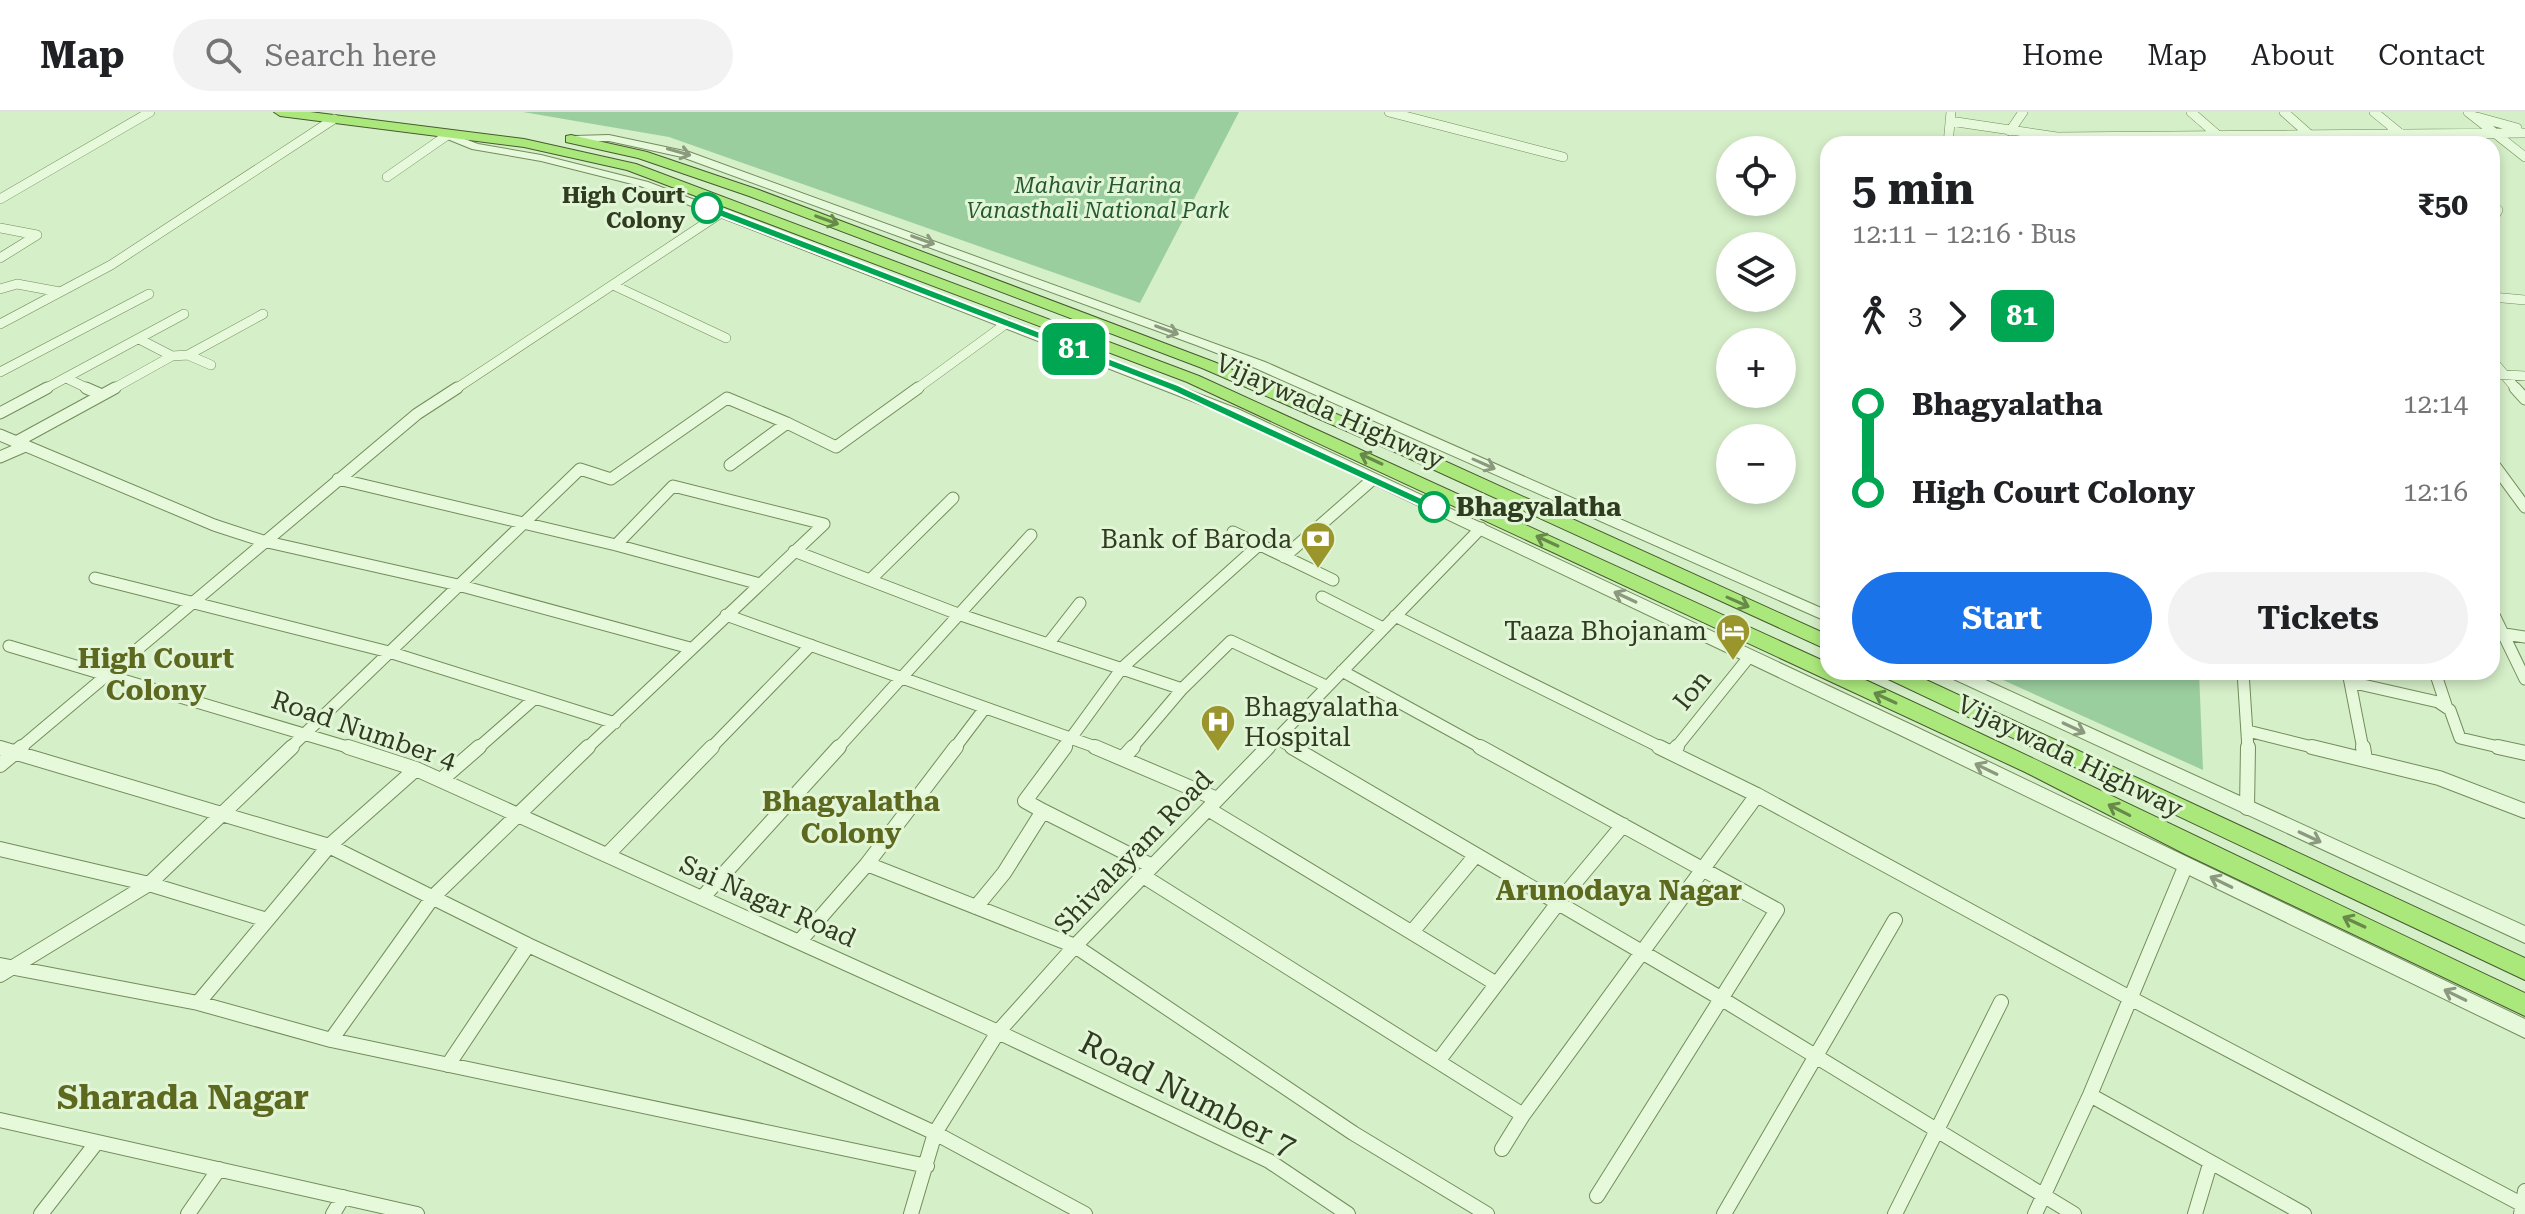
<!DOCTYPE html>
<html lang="en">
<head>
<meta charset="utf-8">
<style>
  :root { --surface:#fff; --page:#f2f2f2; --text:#202124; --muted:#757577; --line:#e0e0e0; --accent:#1a73e8 }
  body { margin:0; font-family:"Roboto Serif",serif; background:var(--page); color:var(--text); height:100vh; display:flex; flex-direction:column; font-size:30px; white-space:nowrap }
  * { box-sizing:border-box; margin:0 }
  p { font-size:26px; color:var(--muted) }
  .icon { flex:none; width:44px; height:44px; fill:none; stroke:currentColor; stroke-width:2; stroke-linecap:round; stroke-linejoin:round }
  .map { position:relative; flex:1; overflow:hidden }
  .sheet { position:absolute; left:1820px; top:24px; width:680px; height:544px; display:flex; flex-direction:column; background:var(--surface); border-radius:24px; box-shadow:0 4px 12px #0003 }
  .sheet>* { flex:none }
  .badge { padding:0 16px; border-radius:12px; font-size:28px; line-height:52px }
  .controls { position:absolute; left:1716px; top:24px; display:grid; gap:16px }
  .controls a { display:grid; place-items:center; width:80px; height:80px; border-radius:50%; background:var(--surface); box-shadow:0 4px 12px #0003; font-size:40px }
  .map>.badge { position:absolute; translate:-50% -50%; box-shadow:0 0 0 4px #fff }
  .legs { display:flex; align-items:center; gap:12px; height:88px; padding:0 32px; font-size:26px }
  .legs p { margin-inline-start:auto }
  .head { display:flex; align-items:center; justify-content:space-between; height:136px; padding:0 32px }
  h1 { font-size:44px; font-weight:700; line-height:60px }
  .action { display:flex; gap:16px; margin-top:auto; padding:16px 32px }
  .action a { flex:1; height:92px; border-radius:48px; background:var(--accent); color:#fff; font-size:32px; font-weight:700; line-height:92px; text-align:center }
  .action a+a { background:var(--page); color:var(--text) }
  ul { padding:0 32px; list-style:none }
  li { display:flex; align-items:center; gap:28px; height:88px; font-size:30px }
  li i { display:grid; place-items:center; width:12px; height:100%; margin:0 10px; background:currentColor }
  li i::after { content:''; width:20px; height:20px; margin:-10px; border:6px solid; border-radius:50%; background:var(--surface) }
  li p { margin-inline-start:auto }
  li:first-child i { background:linear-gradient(#0000 50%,currentColor 0) }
  li:last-child i { background:linear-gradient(currentColor 50%,#0000 0) }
  header { display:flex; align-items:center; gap:48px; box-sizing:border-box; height:112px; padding:0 40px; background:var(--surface); border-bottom:2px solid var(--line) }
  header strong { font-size:38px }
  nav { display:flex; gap:44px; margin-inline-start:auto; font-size:28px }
  .search { width:560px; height:72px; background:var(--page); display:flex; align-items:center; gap:20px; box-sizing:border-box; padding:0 28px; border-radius:44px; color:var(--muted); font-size:30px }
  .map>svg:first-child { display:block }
  .green { fill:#9bce9f }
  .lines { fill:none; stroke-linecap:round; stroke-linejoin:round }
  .minor-far2-casing { stroke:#748c5c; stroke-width:10 }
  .minor-far1-casing { stroke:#748c5c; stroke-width:13 }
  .minor-casing { stroke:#748c5c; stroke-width:16 }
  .tertiary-casing { stroke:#748c5c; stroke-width:2 }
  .trunk-casing { stroke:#485a30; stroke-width:2 }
  .minor-far2 { stroke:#e6f9db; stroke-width:9 }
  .minor-far1 { stroke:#e6f9db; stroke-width:11 }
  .minor { stroke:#e6f9db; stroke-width:14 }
  .tertiary { fill:#e6f9db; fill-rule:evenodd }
  .trunk { fill:#abe87c; fill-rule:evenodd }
  .oneway { stroke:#8b9a7e }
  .oneway2 { stroke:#678949 }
  .line-1 { fill:#00a651; stroke:#fff; stroke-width:2 }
  .stop-1-dot { fill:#fff; stroke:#00a651; stroke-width:4 }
  .labels { text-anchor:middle; stroke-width:6; stroke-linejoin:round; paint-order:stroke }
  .far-park-label { font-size:22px; font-style:italic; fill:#265831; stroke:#e2f6d7 }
  .far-stop-label { font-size:22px; font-weight:bold; fill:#303c20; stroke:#e2f6d7; text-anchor:end }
  .street-label { font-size:26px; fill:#303c20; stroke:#e2f6d7 }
  .stop-label { font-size:26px; font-weight:bold; fill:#303c20; stroke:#e2f6d7; text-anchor:start }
  .poi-label { font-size:26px; fill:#303c20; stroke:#e2f6d7; text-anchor:end }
  .neighbourhood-label { font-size:28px; font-weight:bold; fill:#5d691f; stroke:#e2f6d7 }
  .near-street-label { font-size:32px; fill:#303c20; stroke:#e2f6d7 }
  .near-neighbourhood-label { font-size:34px; font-weight:bold; fill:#5d691f; stroke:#e2f6d7 }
</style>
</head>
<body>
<header>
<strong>Map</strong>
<div class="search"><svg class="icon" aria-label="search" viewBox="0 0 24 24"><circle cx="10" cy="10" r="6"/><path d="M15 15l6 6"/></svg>Search here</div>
<nav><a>Home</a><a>Map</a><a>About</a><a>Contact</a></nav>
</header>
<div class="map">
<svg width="2525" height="1102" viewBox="0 0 2525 1102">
  <rect width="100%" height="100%" fill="#d5efc8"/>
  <!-- green -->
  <path class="green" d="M523,0H1239L1140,191L669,25Z
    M1985,560H2199L2203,658Z"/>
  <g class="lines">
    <defs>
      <path id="minor-far2" d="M1389,0L1563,45
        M2191,0L2222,27
        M2284,0L2320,32
        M2374,0L2413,32
        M2468,0L2525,45
        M2477,5L2517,16
        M1950,9L2057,25L2525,21
        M2010,19L2023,0
        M1948,32L1951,0
        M387,65L446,24
        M0,87L150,0
        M2492,93L2498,98L2492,109
        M0,116L37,123L0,146
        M613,173L726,226
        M0,177L17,172L60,180
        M2492,185L2525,188
        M0,212L111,153L334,7
        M188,243L211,253
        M172,244L188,243L263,202
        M2492,248L2517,278
        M0,260L149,182
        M2492,262L2525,264
        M66,266L91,278
        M43,278L184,202
        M111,278L172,244L139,227
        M454,278L721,101
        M915,278L1007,211"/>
      <path id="minor-far1" d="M86,276L102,283
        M2515,276L2525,287
        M0,301L47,276
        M0,323L214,413L263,429L458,473L690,536
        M16,330L115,276
        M0,345L23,335
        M2492,350L2525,395
        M730,353L787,311L836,335L918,276
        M338,367L616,433L760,472
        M1233,420L1333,468
        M616,433L673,374L824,412
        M794,439L958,502L1182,577
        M1284,445L1373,367
        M95,466L389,540L615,611
        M870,468L953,386
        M1322,485L1383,516
        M2492,499L2525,567
        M726,503L1101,637
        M1395,504L1664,637
        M2492,520L2525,525
        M1048,532L1080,491
        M9,534L354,637
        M1342,559L1484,637
        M2243,560L2248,637
        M2348,560L2363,637
        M2435,560L2446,593
        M2350,570L2438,590L2450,598L2460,626L2507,637
        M2248,619L2320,637
        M1277,626L1295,637
        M19,637L417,302L457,276
        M289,637L580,357L611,367L727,286L787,311
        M477,637L535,586
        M586,637L824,412
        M710,637L811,533
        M837,637L1031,423
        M954,637L985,596
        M1063,637L1122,556L1260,432
        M1131,637L1182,577L1231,529L1326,574
        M1267,637L1481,416
        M1675,637L1749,545"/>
      <path id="minor" d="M348,635L416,657L998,920L1269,1049L1348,1102
        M1095,635L1217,687
        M1292,635L1722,887L2074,1102
        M1480,635L1777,798L1597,1084
        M1659,635L1757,683L2130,886L2525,1094
        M2312,635L2439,666L2525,699
        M2363,635L2365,647
        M2498,635L2525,641
        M0,636L329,734L528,833L935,1021L1085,1102
        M1672,641L1677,635
        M1124,645L1133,635
        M0,653L22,635
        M441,668L479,635
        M2247,696L2248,635
        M1208,697L1495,871
        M1043,699L1152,754
        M0,737L149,772L267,808
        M607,743L712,635
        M867,752L1075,834L1353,1021L1487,1102
        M1143,764L1523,1003
        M702,786L839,635
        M976,795L1004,761L1043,699L1025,689L1065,635
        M1412,820L1476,743
        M799,830L867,752L956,635
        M0,853L198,891L331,928L927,1054
        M0,863L149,772L292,635
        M198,891L329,734L416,657
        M331,928L433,785L588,635
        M1439,948L1558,791L1623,713
        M448,953L528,833
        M2090,983L2304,1102
        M0,1008L417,1102
        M1502,1037L1523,1003L1757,683
        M41,1102L97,1030
        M188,1102L219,1057
        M333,1102L343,1085
        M911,1102L935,1021L998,920L1075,834L1268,635
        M1724,1102L1895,808
        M1895,1102L2001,890
        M2035,1102L2090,983L2186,753
        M2195,1102L2210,1052
        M2521,1102L2525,1079"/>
      <path id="tertiary" d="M444,19L478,32L541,43L648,70L1238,297L1912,613L2525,907V926L1900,623L1228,303L640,74L541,49L472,37L440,24L439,22Z
        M609,23L689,40L1265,250L1828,499V510L1255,256L1196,233L682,45L609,29L574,30L569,27L574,24Z
        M1945,560H1968L2525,814V831L1947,564Z"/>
      <path id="trunk" d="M274,0H310L524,27L636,52L1199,264L1828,551V560H1848C2075,664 2299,775 2525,881V904L2185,742L2025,660L1187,270L627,58L524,35L280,4Z
        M571,23L647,40L759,78L1214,250L1407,332L1828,523V538L1395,340L1202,256L749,84L638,46L566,30V24Z
        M1881,560H1909L2525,846V868L1884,565Z"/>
    </defs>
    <!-- minor-far2 casing -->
    <use href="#minor-far2" class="minor-far2-casing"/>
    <!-- minor-far1 casing -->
    <use href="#minor-far1" class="minor-far1-casing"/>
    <!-- minor casing -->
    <use href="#minor" class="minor-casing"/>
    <!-- tertiary casing -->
    <use href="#tertiary" class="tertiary-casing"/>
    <!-- trunk casing -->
    <use href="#trunk" class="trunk-casing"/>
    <!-- minor-far2 -->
    <use href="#minor-far2" class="minor-far2"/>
    <!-- minor-far1 -->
    <use href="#minor-far1" class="minor-far1"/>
    <!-- minor -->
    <use href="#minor" class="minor"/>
    <!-- tertiary -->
    <use href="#tertiary" class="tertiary"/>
    <!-- trunk -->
    <use href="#trunk" class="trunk"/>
  </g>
  <!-- one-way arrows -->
  <defs><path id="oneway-shaft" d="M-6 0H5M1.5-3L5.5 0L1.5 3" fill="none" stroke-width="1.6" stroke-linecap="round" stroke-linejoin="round" transform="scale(2)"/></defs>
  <g class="oneway">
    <use href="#oneway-shaft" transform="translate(679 40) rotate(16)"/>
    <use href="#oneway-shaft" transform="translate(923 128) rotate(20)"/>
    <use href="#oneway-shaft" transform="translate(1167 218) rotate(20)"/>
    <use href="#oneway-shaft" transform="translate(1484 352) rotate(24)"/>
    <use href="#oneway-shaft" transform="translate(1625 485) rotate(-155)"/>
    <use href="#oneway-shaft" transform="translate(2074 616) rotate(25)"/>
    <use href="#oneway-shaft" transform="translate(1986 657) rotate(-154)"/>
    <use href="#oneway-shaft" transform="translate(2310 725) rotate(25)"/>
    <use href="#oneway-shaft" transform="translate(2221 770) rotate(-154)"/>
    <use href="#oneway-shaft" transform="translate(2455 883) rotate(-154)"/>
  </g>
  <g class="oneway2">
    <use href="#oneway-shaft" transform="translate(827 108) rotate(20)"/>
    <use href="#oneway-shaft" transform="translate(1371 347) rotate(-155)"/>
    <use href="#oneway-shaft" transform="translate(1547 429) rotate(-155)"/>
    <use href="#oneway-shaft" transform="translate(1738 490) rotate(24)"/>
    <use href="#oneway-shaft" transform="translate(1885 586) rotate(-155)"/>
    <use href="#oneway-shaft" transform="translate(2119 698) rotate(-153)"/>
    <use href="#oneway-shaft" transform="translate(2354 810) rotate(-155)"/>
  </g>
  <!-- line-1 -->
  <path class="line-1" d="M703,93H711L1178,273L1441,395L1434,399L1429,398L1170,278L703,98Z"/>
  <!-- icons -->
  <defs>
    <symbol id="bank-pin" viewBox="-11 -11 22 30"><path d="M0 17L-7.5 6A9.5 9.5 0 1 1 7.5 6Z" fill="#9b962b" stroke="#e2f6d7"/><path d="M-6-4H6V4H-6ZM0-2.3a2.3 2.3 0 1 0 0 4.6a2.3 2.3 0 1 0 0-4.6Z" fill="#fff"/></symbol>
    <symbol id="hotel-pin" viewBox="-11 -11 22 30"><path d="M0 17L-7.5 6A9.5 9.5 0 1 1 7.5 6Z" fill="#9b962b" stroke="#e2f6d7"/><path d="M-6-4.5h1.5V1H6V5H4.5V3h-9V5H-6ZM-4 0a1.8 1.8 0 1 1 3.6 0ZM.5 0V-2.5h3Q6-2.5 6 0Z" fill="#fff"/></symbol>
    <symbol id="hospital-pin" viewBox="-11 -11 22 30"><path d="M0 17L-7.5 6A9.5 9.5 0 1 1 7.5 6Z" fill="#9b962b" stroke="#e2f6d7"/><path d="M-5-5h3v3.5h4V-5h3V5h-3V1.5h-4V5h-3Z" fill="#fff"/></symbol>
  </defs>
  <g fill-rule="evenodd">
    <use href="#bank-pin" x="1298" y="407" width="40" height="54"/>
    <use href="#hotel-pin" x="1713" y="499" width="40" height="54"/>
    <use href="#hospital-pin" x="1198" y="590" width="40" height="54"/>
  </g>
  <!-- markers -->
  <g class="stop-1-dot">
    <circle cx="707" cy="96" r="14"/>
    <circle cx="1434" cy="395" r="14"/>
  </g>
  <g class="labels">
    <!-- far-park labels -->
    <g class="far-park-label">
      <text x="1098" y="81">Mahavir Harina<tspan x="1098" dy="25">Vanasthali National Park</tspan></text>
    </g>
    <!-- far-stop labels -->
    <g class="far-stop-label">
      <text x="685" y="91">High Court<tspan x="685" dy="25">Colony</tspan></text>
    </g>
    <!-- street labels -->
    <g class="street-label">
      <text transform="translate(1330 299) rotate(24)" y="9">Vijaywada Highway</text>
      <text transform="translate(1692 578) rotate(-51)" y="9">Ion</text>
      <text transform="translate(364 618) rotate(19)" y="9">Road Number 4</text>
      <text transform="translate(2070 644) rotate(26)" y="9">Vijaywada Highway</text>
      <text transform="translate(1133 740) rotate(-46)" y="9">Shivalayam Road</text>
      <text transform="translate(768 789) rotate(24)" y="9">Sai Nagar Road</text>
    </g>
    <!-- stop labels -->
    <g class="stop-label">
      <text x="1456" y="404">Bhagyalatha</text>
    </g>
    <!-- poi labels -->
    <g class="poi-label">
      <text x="1292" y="436">Bank of Baroda</text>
      <text x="1707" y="528">Taaza Bhojanam</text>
      <text x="1244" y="604" text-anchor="start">Bhagyalatha<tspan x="1244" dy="30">Hospital</tspan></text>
    </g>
    <!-- neighbourhood labels -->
    <g class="neighbourhood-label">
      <text x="156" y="556">High Court<tspan x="156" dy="32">Colony</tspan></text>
      <text x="851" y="699">Bhagyalatha<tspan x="851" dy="32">Colony</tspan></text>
      <text x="1619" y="788">Arunodaya Nagar</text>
    </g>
    <!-- near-street labels -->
    <g class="near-street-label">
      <text transform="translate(1188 982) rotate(27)" y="11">Road Number 7</text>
    </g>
    <!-- near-neighbourhood labels -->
    <g class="near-neighbourhood-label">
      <text x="183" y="997">Sharada Nagar</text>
    </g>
  </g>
</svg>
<div class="controls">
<a><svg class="icon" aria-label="locate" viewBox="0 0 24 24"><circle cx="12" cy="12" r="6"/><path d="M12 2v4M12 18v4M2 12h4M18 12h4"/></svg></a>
<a><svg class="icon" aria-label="layers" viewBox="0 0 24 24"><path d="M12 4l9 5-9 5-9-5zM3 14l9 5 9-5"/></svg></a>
<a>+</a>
<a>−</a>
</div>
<b class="badge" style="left:1074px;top:237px;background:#00a651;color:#fff">81</b>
<section class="sheet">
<div class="head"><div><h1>5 min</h1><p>12:11 – 12:16 · Bus</p></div><b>₹50</b></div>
<div class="legs"><svg class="icon" aria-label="walk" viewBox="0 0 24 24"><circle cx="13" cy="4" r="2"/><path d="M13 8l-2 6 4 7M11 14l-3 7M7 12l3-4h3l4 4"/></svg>3<svg class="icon" aria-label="forward" viewBox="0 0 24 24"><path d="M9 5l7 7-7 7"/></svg><b class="badge" style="background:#00a651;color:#fff">81</b></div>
<ul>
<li><i style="color:#00a651"></i><b>Bhagyalatha</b><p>12:14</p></li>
<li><i style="color:#00a651"></i><b>High Court Colony</b><p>12:16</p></li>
</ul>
<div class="action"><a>Start</a><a>Tickets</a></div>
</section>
</div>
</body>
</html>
